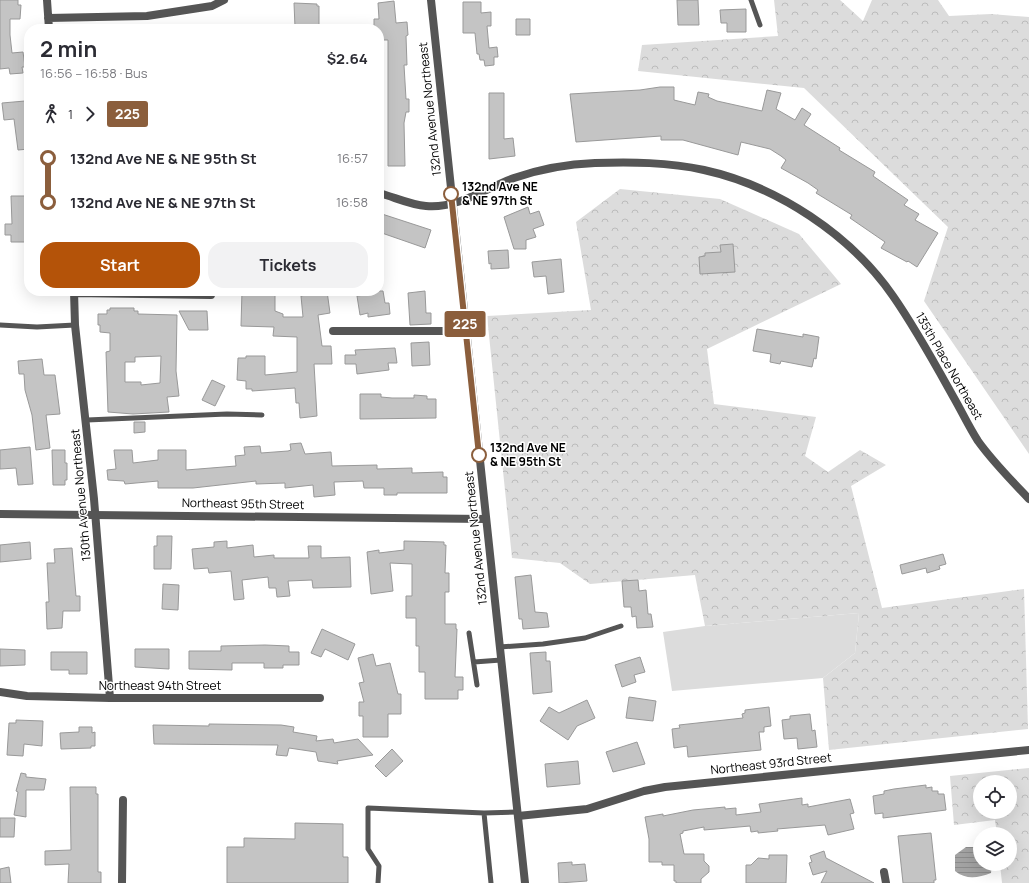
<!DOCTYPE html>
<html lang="en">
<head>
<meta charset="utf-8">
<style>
  :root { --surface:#fff; --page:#f2f2f3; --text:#2b2b33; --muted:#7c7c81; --accent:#b45309 }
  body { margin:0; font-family:Manrope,sans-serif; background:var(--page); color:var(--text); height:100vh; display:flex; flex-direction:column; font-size:15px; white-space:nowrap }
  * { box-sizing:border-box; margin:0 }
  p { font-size:13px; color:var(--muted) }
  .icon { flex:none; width:22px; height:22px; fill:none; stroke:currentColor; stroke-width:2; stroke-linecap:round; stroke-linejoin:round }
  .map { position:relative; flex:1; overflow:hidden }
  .side { position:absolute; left:24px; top:24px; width:360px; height:272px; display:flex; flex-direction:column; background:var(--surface); border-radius:16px; box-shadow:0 4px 16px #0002 }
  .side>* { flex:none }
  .badge { padding:0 8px; border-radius:3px; font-size:14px; line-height:26px }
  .controls { position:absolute; left:973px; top:775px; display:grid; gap:8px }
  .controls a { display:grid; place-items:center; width:44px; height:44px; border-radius:50%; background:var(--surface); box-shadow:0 4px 16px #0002; font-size:20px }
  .map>.badge { position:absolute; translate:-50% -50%; box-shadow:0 0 0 2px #fff }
  .legs { display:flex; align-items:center; gap:6px; height:44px; padding:0 16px; font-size:13px }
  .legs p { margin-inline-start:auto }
  .overview { display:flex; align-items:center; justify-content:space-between; height:68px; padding:0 16px }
  h1 { font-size:22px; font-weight:700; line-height:30px }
  .primary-button { display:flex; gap:8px; margin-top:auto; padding:8px 16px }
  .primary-button a { flex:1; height:46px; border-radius:16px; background:var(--accent); color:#fff; font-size:16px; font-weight:700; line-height:46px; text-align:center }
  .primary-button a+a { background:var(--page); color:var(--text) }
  ul { padding:0 16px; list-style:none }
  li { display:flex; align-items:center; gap:14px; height:44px; font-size:15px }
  li i { display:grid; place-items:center; width:6px; height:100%; margin:0 5px; background:currentColor }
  li i::after { content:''; width:10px; height:10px; margin:-5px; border:3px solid; border-radius:50%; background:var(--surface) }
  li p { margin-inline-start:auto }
  li:first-child i { background:linear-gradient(#0000 50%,currentColor 0) }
  li:last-child i { background:linear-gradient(currentColor 50%,#0000 0) }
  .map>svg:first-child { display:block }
  .green { fill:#dcdcdc }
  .forest { fill:url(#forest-crowns); fill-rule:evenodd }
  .water { fill:url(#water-rules) }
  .building { fill:#c4c4c4; stroke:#999; fill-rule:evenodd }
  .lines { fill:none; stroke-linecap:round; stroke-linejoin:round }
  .service { stroke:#555; stroke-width:5 }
  .minor { stroke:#555; stroke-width:8 }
  .tertiary { stroke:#555; stroke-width:8 }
  .line-1-casing { stroke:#fff; stroke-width:9 }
  .line-1 { stroke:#8b5e3c; stroke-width:6 }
  .stop-1-dot { fill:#fff; stroke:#8b5e3c; stroke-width:2 }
  .labels { text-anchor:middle; stroke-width:3; stroke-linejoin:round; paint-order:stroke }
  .street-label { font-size:12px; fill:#000; stroke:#fff }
  .stop-label { font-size:12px; font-weight:bold; fill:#000; stroke:#fff; text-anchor:start }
</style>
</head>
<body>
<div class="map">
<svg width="1029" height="883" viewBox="0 0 1029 883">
  <defs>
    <pattern id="forest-crowns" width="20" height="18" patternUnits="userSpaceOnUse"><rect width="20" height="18" fill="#dcdcdc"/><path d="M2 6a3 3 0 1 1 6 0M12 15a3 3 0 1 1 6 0" fill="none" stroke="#bbb"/></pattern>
    <pattern id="water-rules" width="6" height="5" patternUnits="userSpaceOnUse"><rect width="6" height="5" fill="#a3a3a3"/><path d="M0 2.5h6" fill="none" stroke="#8b8b8b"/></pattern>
  </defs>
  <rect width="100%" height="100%" fill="#fff"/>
  <!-- green -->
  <path class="green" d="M859,613L855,653L823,678L672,691L663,632L705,626Z"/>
  <!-- forest -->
  <path class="forest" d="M774,0H840L863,21L872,0H938L949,16L991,14L1029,17V454L924,301L948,227L804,88L638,71L642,45L778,36Z
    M620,189L720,199L799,234L841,284L707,349L714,404L816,417L805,456L828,472L860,450L886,465L851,486L882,608L1024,589L1028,729L829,750L823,678L855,653L859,613L705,626L695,575L590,584L560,563L512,558L487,316L591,310L576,222Z
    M1029,768V883H1002L1000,864H1010V834H997L995,820L954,825L950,776ZM980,782H1010V812H980Z"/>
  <!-- water -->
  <path class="water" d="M966,847H980V864H992L991,873C978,878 966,880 955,871V855Z"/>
  <!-- building -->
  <path class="building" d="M0,0H18V5H21L20,19H10V35L12,53L23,52L25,67H22L23,73L10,74L9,68L0,69Z
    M677,0H698L699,25H678Z
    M394,1L396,23L407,22L408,35L406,36L407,65H404L406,99H409V112H406L404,123L405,166H388V40H382L379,29H374V19H379L378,3Z
    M463,2H481V13L491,12V26H487L489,48L497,47L498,57H494V65L485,66L484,60H480L479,54H477L475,33H463Z
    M294,3L317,4V6H319V25L315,28L295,27Z
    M746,9V32H727V23H721L720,10Z
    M516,19H530V35H516Z
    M660,87H674V100L678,101L695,105L698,92L709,94L708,97L717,101L762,111L767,90L781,93L776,109L795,120L802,108L811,114L804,125L840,148L839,150L875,172L873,176L908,200L904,205L919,214L915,220L938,233L917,267L908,261L907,262L881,248L885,242L850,218L852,215L816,193L818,190L808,183L781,168L786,160L781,156L770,149L741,142L738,155L683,140H661V136L576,142L570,94L640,90Z
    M489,93H504V139L513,138L515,156L489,159Z
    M25,101L26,109L29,108V149L18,150L14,119L4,120L2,103Z
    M11,196H29V242H11V235H5V224H12Z
    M528,207L530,214L539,211L544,225L533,229L536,237L526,240V249H514L504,217Z
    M382,214L431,230L425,248L379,232Z
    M733,244L735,272L700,274L699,257L705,256V253L721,252L720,245Z
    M508,250L509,268L491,269V263L489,264L488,251Z
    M561,259L564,292L548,294L546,276L534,277L532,262Z
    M242,291H273V295H275V311L283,314V317H303L301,296L327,291L330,313L318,315L322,346H331L332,364H314L317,416L300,418L299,403H296L295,388L252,391V389H246V381L237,380L238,358H246V356H265V375L297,372V337L273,336L274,327L241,326Z
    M364,291H383L385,303H389L390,314L368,317V313L360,315L357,296L365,295Z
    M425,291L426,313H431V324L410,325L408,293Z
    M110,308H134V311H138V314L177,315L176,371L179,396L167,397L169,412L133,414L108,412L106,352L110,351V333L100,332V325H98V314H107V310H110ZM161,356L160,383L141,385V382H125V362H135V357Z
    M179,311H207L208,330H189Z
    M757,329L803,337V334L819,337L816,359L814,358L812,367L781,361L780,364L770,362L771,354L753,351Z
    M429,342L430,365L412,366L411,343Z
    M395,348L397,363H388L389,370L357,374L356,364H345V355H356L355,350Z
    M42,359L44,375H55L60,414L46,415L50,448L36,450L32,415L25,390L24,374H19L18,361Z
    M212,380L225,386L215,406L202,400Z
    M360,394H381V397L392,398H414V395L427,396V399H436V418L360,419Z
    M134,422H145V432L134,433Z
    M301,443L305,454L331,452L332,466L377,465V469L412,468V473L443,472V477H447V493H397V495H384V488H364L363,481L334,482L335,495L314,497L313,485L285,488V483L256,484V481L193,488H158V481L125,484L124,481L108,480L107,470L116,469L114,450H132L133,463L158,460V450H186V470L236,466L235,456L245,455L244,447L260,446L261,453L288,451L291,450L290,444Z
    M30,447L33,484L18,485L16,468L0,469V450Z
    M52,450H65V463H67V480H65V485H53Z
    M157,536H172L171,569H154V546H157Z
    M227,541V548L253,545L254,557L274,555V558H309L308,546H321V558L350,557L351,587L313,588L312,580L288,581L290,596L277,597L276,588H269L268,577L242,580L244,599L234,600L231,571L209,573L208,568L194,569L192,549L214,547V542Z
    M404,541L444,542V545H446L445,573H449V592H445V624H456V629H457L455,677H463V690H458V699H425V672H419V646H416V618H406V596H412V564L390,563L393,591L371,594L367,552L379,550V553L404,550Z
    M30,542L31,559L0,562V545Z
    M72,548L76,596H80V611H63L62,628L47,629L46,602H49L47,563H55L54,549Z
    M943,554L946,564L939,566L940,569L927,573L926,568L902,574L900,565Z
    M531,575L535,612L547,613L549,627L523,629L522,619H519L515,577Z
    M638,580L639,591L646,590L648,614H651L653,627L637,628L636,616L632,617L631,607H624L622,581Z
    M163,584L179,585L178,610L162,609Z
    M322,629L355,644L348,660L325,649L321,657L311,653Z
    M265,645L289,646V652H299V665H283V668H264V663H232V670L189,669V651H221V646Z
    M0,649L25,650V665L0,666Z
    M135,649H169V669L135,667Z
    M51,652H87V674H69V670H51Z
    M546,652V661H550L552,692L533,694L530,653Z
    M373,654L376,666L390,663L398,694H401V714H388V737H363V716H359V702H364L359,683L364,682L358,658Z
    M640,657L645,672L634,675L636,682L622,687L615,665Z
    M629,697L656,701L653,721L626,718Z
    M587,700L595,718L577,726L568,740L540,721L549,707L559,713Z
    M769,707L771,726L764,727V732H759L761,750L688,757L687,746L674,748L672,729L680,728L679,725L743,718L742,714L745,713V710Z
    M810,714L812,731L815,730L817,747L798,749L797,738L784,739L782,720L790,719V716Z
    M16,720L43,721L42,746L24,744L23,756L7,755L9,723H16Z
    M209,724L281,725L294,727L293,732L317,736L316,741L333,739L334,743L358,739L373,755L337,761L338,764L318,761L316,752L289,748L287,756L276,755L278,745L154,744L153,725L209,726Z
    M79,727H92V733L95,732V746H91V748L61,749L60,733L79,732Z
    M637,742L645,764L613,772L606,752Z
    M392,749L403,761L386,777L375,766Z
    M578,761L580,784L547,787L545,764Z
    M21,773L26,774V777L46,779L44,790H26V817L14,815L18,792L16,791Z
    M926,785V788L932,787V791H938V794H944L946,810L883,818V813L875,814L873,796L884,794V791L894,789Z
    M70,787H96V794H98V872H101V883H68L69,864L45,865V851L71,850Z
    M802,798V805L808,804V807L850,799L854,813L850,814L854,829L828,835L825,825L777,829L778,831L758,833V831L751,832L750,826L704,830V827L683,831V833L680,834L684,854H704V861L709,866V872L701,879V883H676V881H674V865H662V862H649V839L645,817L663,814V816L693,810L725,807V809L736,808V815L761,812L759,804Z
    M0,818H15L14,837H0Z
    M295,823L343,824V857H348V883H227V847H244V838L295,839Z
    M931,833L936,880H934V883H903L898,836Z
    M824,851L826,858L874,883H821L827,871L813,875L809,863L812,862L810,856Z
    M769,855H787L786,883H746V865H751L758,858L769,859Z
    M572,862V865L585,864L587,881L559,883L558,863Z
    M9,867L11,883H0V869Z"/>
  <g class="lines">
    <!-- service -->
    <path class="service" d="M751,0L760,25
      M0,325L37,327L75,325
      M87,420L227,414L262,415
      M469,633L477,685
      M499,647L543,644L585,638L621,626
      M474,662L501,660
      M378,883L379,866L368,849V808L484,813
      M491,883L484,813L517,812"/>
    <!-- minor -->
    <path class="minor" d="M47,0L49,29
      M48,18L147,16L212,6L224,0
      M379,193C394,197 411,205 426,206C458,209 486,188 514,178C540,169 568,164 595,163C631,162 668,162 704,170C777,186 851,235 893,296C916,329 935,364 954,398C962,412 969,427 978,441C993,462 1011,480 1029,499
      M74,291L75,325L94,499L110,698
      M74,293L211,295
      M333,331H465
      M0,692L27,696L110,698H320
      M518,816L587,809L644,791L665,787L1029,750
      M884,872L886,883
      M122,883L123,800"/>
    <!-- tertiary -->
    <path class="tertiary" d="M431,0L525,883
      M0,514L485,519"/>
  </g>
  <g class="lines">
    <defs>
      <path id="line-1" d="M451,194L479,455"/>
    </defs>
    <!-- line-1 casing -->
    <use href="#line-1" class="line-1-casing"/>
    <!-- line-1 -->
    <use href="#line-1" class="line-1"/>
  </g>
  <!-- markers -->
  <g class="stop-1-dot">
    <circle cx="451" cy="194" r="7"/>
    <circle cx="479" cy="455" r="7"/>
  </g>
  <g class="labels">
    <!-- street labels -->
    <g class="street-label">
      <text transform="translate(430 109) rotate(-96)" y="4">132nd Avenue Northeast</text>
      <text transform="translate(949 366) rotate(60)" y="4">135th Place Northeast</text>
      <text transform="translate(81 495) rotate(-95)" y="4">130th Avenue Northeast</text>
      <text transform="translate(243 504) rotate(1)" y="4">Northeast 95th Street</text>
      <text transform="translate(476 538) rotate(-96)" y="4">132nd Avenue Northeast</text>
      <text x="160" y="690">Northeast 94th Street</text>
      <text transform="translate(771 764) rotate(-6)" y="4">Northeast 93rd Street</text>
    </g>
    <!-- stop labels -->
    <g class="stop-label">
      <text x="462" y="191">132nd Ave NE<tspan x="462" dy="14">&amp; NE 97th St</tspan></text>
      <text x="490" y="452">132nd Ave NE<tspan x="490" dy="14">&amp; NE 95th St</tspan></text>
    </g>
  </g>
</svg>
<div class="controls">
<a><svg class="icon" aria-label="locate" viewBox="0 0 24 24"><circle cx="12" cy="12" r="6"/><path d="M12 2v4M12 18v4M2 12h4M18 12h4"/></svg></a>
<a><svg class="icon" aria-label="layers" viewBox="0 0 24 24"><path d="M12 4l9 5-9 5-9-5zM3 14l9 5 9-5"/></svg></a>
</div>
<b class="badge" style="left:465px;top:324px;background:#8b5e3c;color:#fff">225</b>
<section class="side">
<div class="overview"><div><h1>2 min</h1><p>16:56 – 16:58 · Bus</p></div><b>$2.64</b></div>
<div class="legs"><svg class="icon" aria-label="walk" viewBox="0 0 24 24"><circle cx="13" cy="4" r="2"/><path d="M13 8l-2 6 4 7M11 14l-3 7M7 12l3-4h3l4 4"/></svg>1<svg class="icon" aria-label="forward" viewBox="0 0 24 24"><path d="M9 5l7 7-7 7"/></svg><b class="badge" style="background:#8b5e3c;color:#fff">225</b></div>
<ul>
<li><i style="color:#8b5e3c"></i><b>132nd Ave NE &amp; NE 95th St</b><p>16:57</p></li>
<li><i style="color:#8b5e3c"></i><b>132nd Ave NE &amp; NE 97th St</b><p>16:58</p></li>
</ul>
<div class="primary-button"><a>Start</a><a>Tickets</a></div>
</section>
</div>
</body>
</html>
